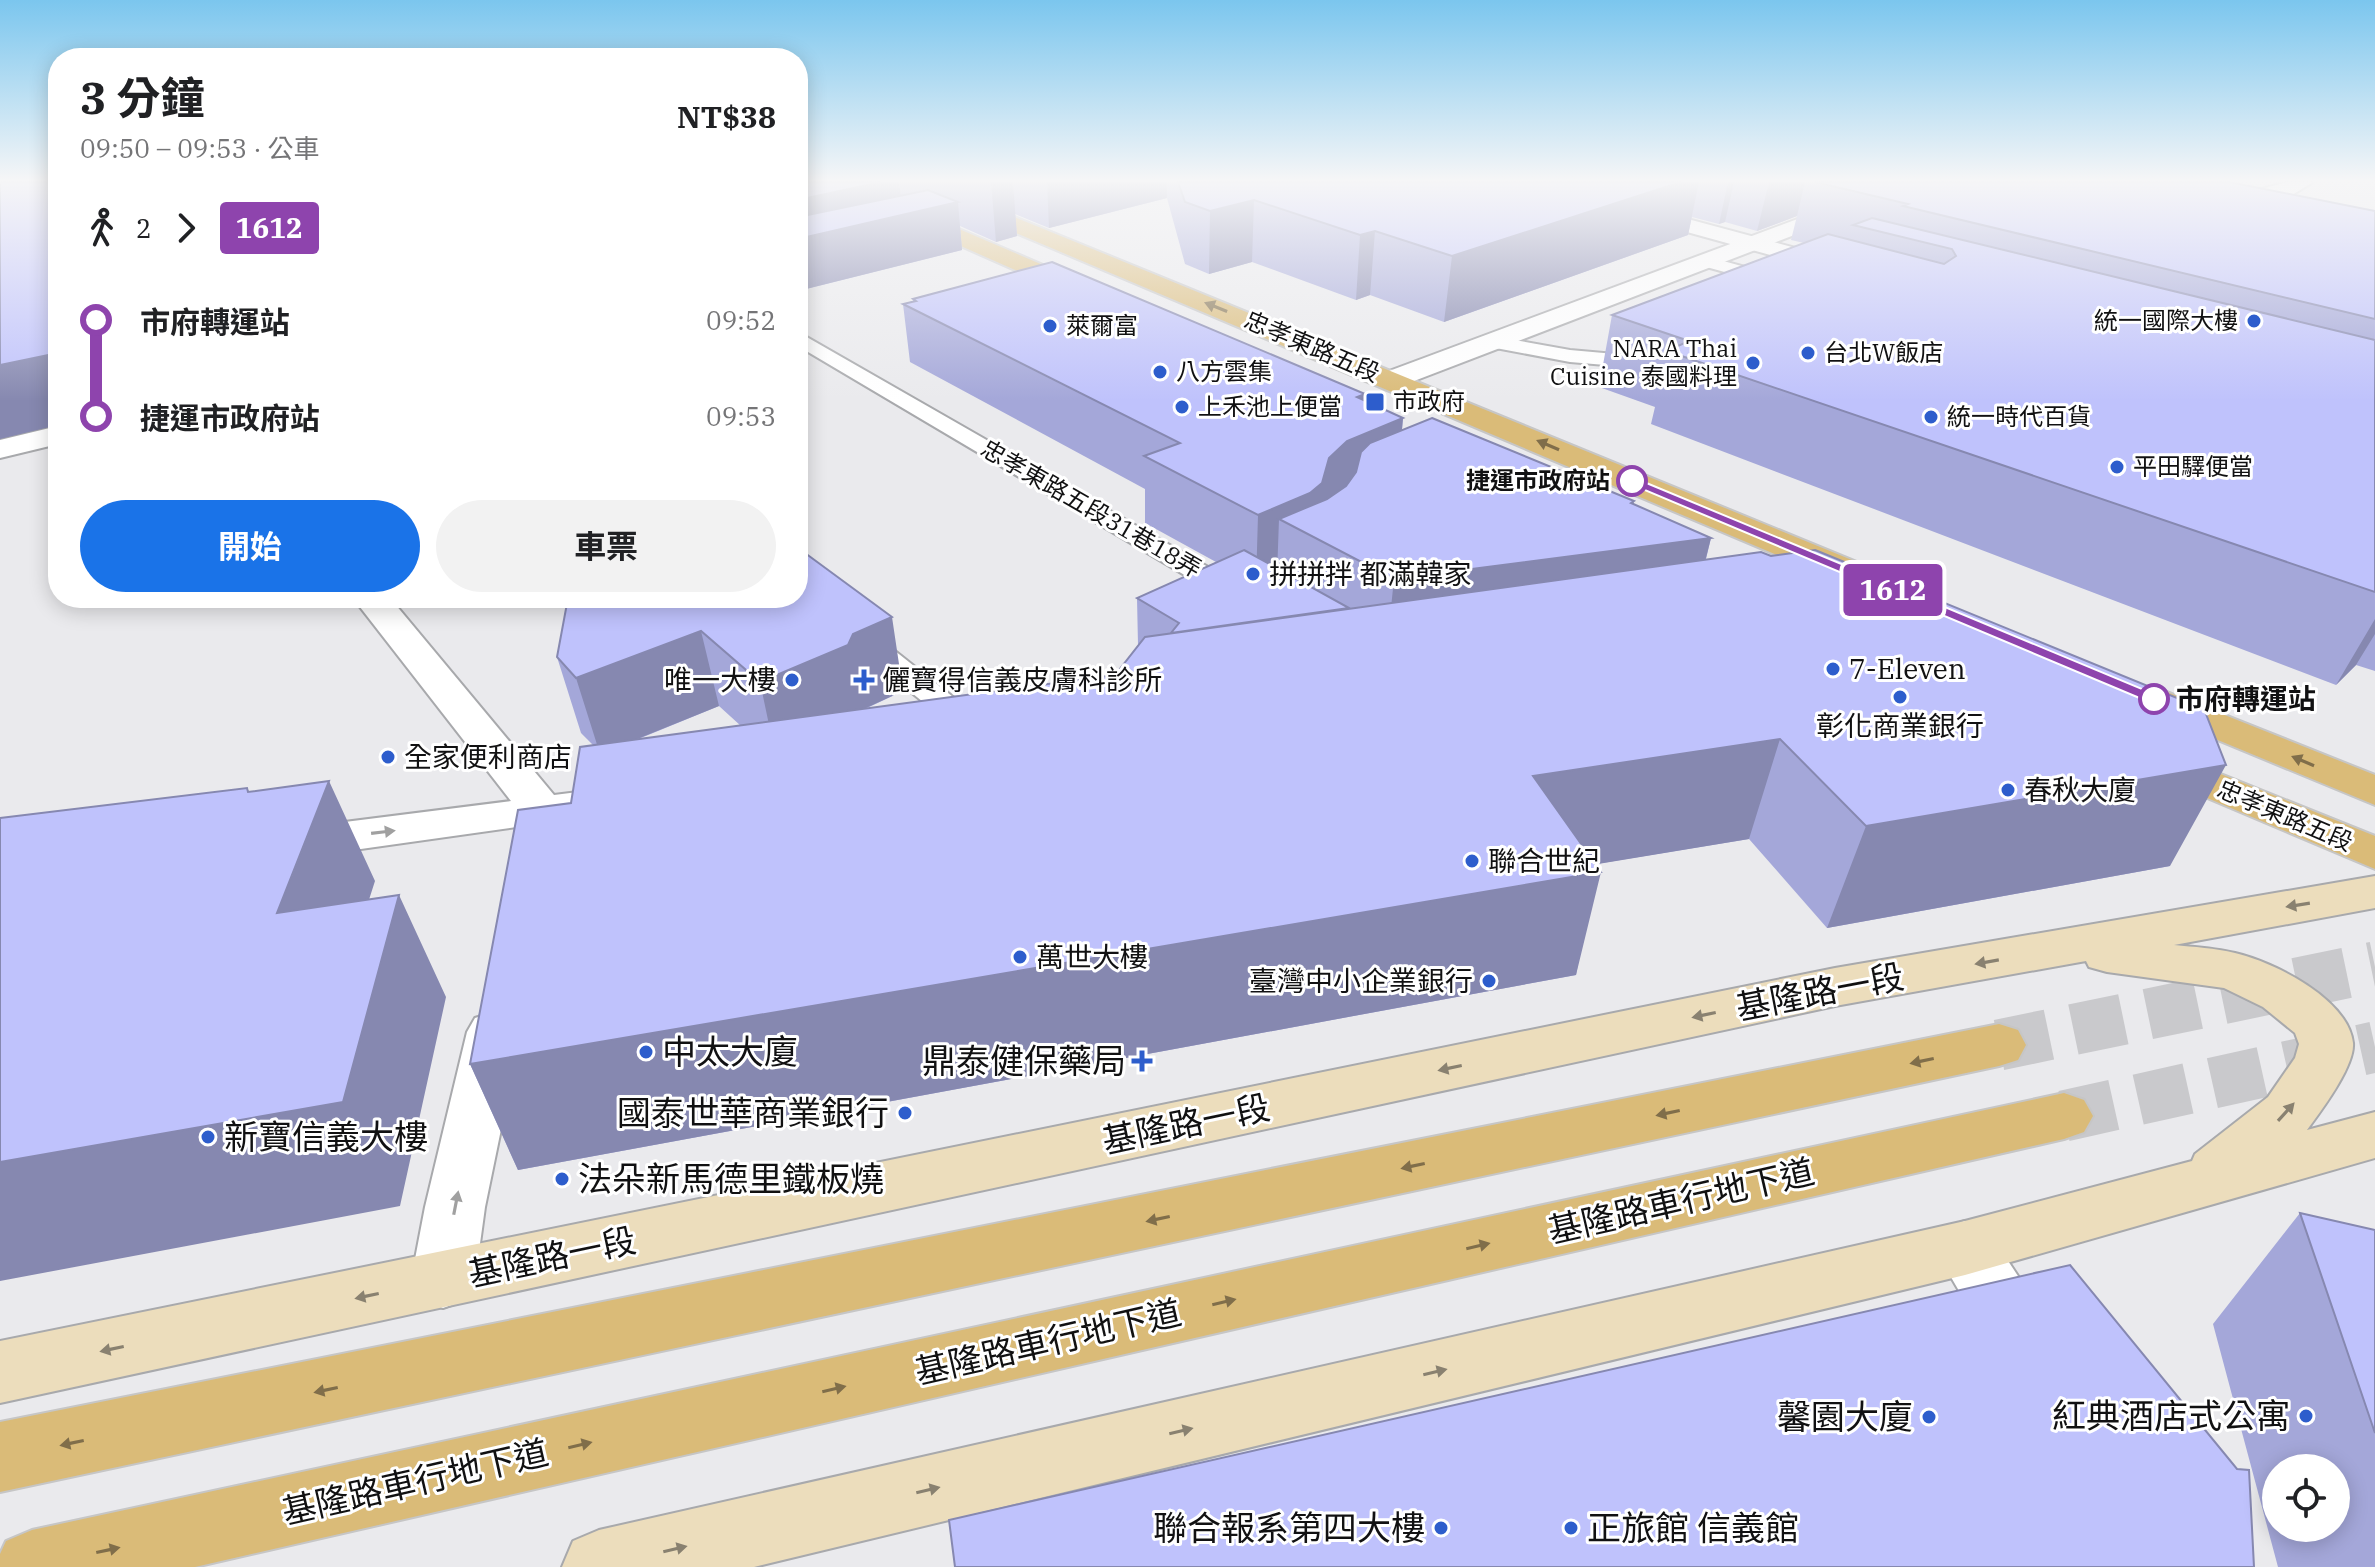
<!DOCTYPE html>
<html lang="zh-TW">
<head>
<meta charset="utf-8">
<style>
  :root { --surface:#fff; --page:#f2f2f2; --text:#202124; --muted:#757577; --accent:#1a73e8 }
  body { margin:0; font-family:"IBM Plex Serif","Noto Sans TC",serif; background:var(--page); color:var(--text); height:100vh; display:flex; flex-direction:column; font-size:30px; white-space:nowrap }
  * { box-sizing:border-box; margin:0 }
  p { font-size:26px; color:var(--muted) }
  .icon { flex:none; width:44px; height:44px; fill:none; stroke:currentColor; stroke-width:2; stroke-linecap:round; stroke-linejoin:round }
  .map { position:relative; flex:1; overflow:hidden }
  .drawer { position:absolute; left:48px; top:48px; width:760px; height:560px; display:flex; flex-direction:column; background:var(--surface); border-radius:32px; box-shadow:0 4px 20px #0003 }
  .drawer>* { flex:none }
  .badge { padding:0 16px; border-radius:6px; font-size:28px; line-height:52px }
  .buttons { position:absolute; left:2262px; top:1454px; display:grid; gap:16px }
  .buttons a { display:grid; place-items:center; width:88px; height:88px; border-radius:50%; background:var(--surface); box-shadow:0 4px 20px #0003; font-size:40px }
  .map>.badge { position:absolute; translate:-50% -50%; box-shadow:0 0 0 4px #fff }
  .legs { display:flex; align-items:center; gap:12px; height:88px; padding:0 32px; font-size:26px }
  .legs p { margin-inline-start:auto }
  .headline { display:flex; align-items:center; justify-content:space-between; height:136px; padding:0 32px }
  h1 { font-size:44px; font-weight:700; line-height:60px }
  .primary-button { display:flex; gap:16px; margin-top:auto; padding:16px 32px }
  .primary-button a { flex:1; height:92px; border-radius:48px; background:var(--accent); color:#fff; font-size:32px; font-weight:700; line-height:92px; text-align:center }
  .primary-button a+a { background:var(--page); color:var(--text) }
  ul { padding:0 32px; list-style:none }
  li { display:flex; align-items:center; gap:28px; height:96px; font-size:30px }
  li i { display:grid; place-items:center; width:12px; height:100%; margin:0 10px; background:currentColor }
  li i::after { content:''; width:20px; height:20px; margin:-10px; border:6px solid; border-radius:50%; background:var(--surface) }
  li p { margin-inline-start:auto }
  li:first-child i { background:linear-gradient(#0000 50%,currentColor 0) }
  li:last-child i { background:linear-gradient(currentColor 50%,#0000 0) }
  .map>svg:first-child { display:block }
  .lines { fill:none; stroke-linecap:round; stroke-linejoin:round }
  .primary-tunnel { stroke:#c9c9cc; stroke-width:51; stroke-dasharray:51 25; stroke-linecap:butt }
  .service-casing { stroke:#a8a9ac; stroke-width:4 }
  .pedestrian-casing { stroke:#a8a9ac; stroke-width:4 }
  .minor-casing { stroke:#a8a9ac; stroke-width:4 }
  .tertiary-casing { stroke:#a8a9ac; stroke-width:4 }
  .secondary-casing { stroke:#a8a9ac; stroke-width:4 }
  .primary-casing { stroke:#c6c6c6; stroke-width:4 }
  .service { fill:#fff; fill-rule:evenodd }
  .pedestrian { fill:#fff; fill-rule:evenodd }
  .minor { fill:#fff; fill-rule:evenodd }
  .tertiary { fill:#fff; fill-rule:evenodd }
  .secondary { fill:#ecddbc; fill-rule:evenodd }
  .primary { fill:#dabb78; fill-rule:evenodd }
  .wall { fill:#a4a7d9; fill-rule:evenodd }
  .shaded-wall { fill:#8688b0 }
  .building { fill:#bfc2fc; stroke:#8688b0; stroke-width:2 }
  .oneway { fill:#806e4a }
  .oneway2 { fill:#a0a0a0 }
  .oneway3 { fill:#898170 }
  .line-1 { fill:#8e44ad; stroke:#fff; stroke-width:2 }
  .poi-dot { fill:#2d5dcc; stroke:#fff; stroke-width:3 }
  .stop-1-dot { fill:#fff; stroke:#8e44ad; stroke-width:4 }
  .labels { text-anchor:middle; stroke-width:6; stroke-linejoin:round; paint-order:stroke }
  .far-poi-label { font-size:24px; fill:#111112; stroke:#fff; text-anchor:start }
  .far-street-label { font-size:24px; fill:#111112; stroke:#fff }
  .far-stop-label { font-size:24px; font-weight:bold; fill:#111112; stroke:#fff; text-anchor:end }
  .poi-label { font-size:28px; fill:#111112; stroke:#fff; text-anchor:start }
  .stop-label { font-size:28px; font-weight:bold; fill:#111112; stroke:#fff; text-anchor:start }
  .near-street-label { font-size:34px; fill:#111112; stroke:#fff }
  .near-poi-label { font-size:34px; fill:#111112; stroke:#fff; text-anchor:end }
</style>
</head>
<body>
<div class="map">
<svg width="2375" height="1567" viewBox="0 0 2375 1567">
  <rect width="100%" height="100%" fill="#eaeaed"/>
  <g class="lines">
    <!-- primary-tunnel -->
    <path class="primary-tunnel" d="M1999,1045L2375,967
      M2064,1116L2375,1047"/>
    <defs>
      <path id="service" d="M1705,256L1782,277L1785,281L1776,286L1699,265L1696,261L1699,257Z
        M798,332L1243,587L1247,593L1243,599H1225L798,346Z
        M1492,336L1570,350L1615,354L1646,343L1656,349L1653,353L1617,366L1570,362L1485,346L1482,342Z
        M798,579L807,581L982,720L986,726L982,732L971,735L960,732L795,598H798Z"/>
      <path id="pedestrian" d="M1517,182H1550L1848,262L1852,267L1848,272H1832L1520,186Z"/>
      <path id="minor" d="M58,426V444L0,458V440Z
        M353,598H390L554,795L578,792L594,796L600,806L594,816L297,858L281,854L274,843L281,832L297,828L511,801Z
        M494,1012L513,1018L521,1032L485,1207L475,1280L465,1300L443,1308L421,1300L411,1280L425,1207L467,1032L475,1018Z
        M1965,1221L1987,1229L2043,1314L2053,1335L2043,1356L2020,1365L1997,1356L1934,1248L1943,1229Z"/>
      <path id="tertiary" d="M1897,182H1925L1922,186L1401,386L1391,388L1381,386L1377,380L1381,374Z
        M2287,182H2313L2292,195L2247,205L2236,199L2240,195Z"/>
      <path id="secondary" d="M2375,876V908L2174,945C2194,947 2215,948 2235,953C2274,962 2348,999 2353,1043C2355,1066 2321,1111 2307,1130L2375,1112V1158L1965,1275L754,1567H562L573,1541L599,1530L1965,1221L2192,1161L2195,1154L2268,1097L2295,1058L2299,1044L2295,1033L2263,1007L2224,988L2107,972L2089,967L2086,961L1835,1006L0,1403V1341L1835,968Z"/>
      <path id="primary" d="M822,182H849L1092,286L1095,291L1092,296H1074L825,186Z
        M902,182H929L1869,567L1874,575L1869,583L1856,586L1843,583L905,186Z
        M2152,686L2375,775V805L2138,707L2132,698L2138,689Z
        M2161,750L2375,836V869L2146,772L2139,763L2146,754Z
        M1999,1024L2018,1030L2026,1045L2018,1060L1999,1066L0,1492V1422Z
        M2064,1093L2084,1100L2093,1116L2084,1132L2064,1139L195,1567H0V1554L6,1541L32,1530Z"/>
    </defs>
    <!-- service casing -->
    <use href="#service" class="service-casing"/>
    <!-- pedestrian casing -->
    <use href="#pedestrian" class="pedestrian-casing"/>
    <!-- minor casing -->
    <use href="#minor" class="minor-casing"/>
    <!-- tertiary casing -->
    <use href="#tertiary" class="tertiary-casing"/>
    <!-- secondary casing -->
    <use href="#secondary" class="secondary-casing"/>
    <!-- primary casing -->
    <use href="#primary" class="primary-casing"/>
    <!-- service -->
    <use href="#service" class="service"/>
    <!-- pedestrian -->
    <use href="#pedestrian" class="pedestrian"/>
    <!-- minor -->
    <use href="#minor" class="minor"/>
    <!-- tertiary -->
    <use href="#tertiary" class="tertiary"/>
    <!-- secondary -->
    <use href="#secondary" class="secondary"/>
    <!-- primary -->
    <use href="#primary" class="primary"/>
  </g>
  <!-- wall -->
  <path class="wall" d="M798,182H2229L2375,211V671L2356,665L2336,685L1651,424L1655,407L1599,387L1612,315L1804,243L1791,240L1797,216L1757,231L1725,222L1719,224L1692,217L1688,235L1444,322L1370,295L1356,300L1252,262L1209,274L1185,264L1167,198L1049,228L1015,214L1017,236L996,242L960,226L962,250L798,291Z
    M913,299L1364,400L1403,418L1402,430L1633,504L1711,538L1706,559L2170,866L1827,928L1749,839L1596,864L1576,975L518,1170L470,1064L593,745L581,733L557,657L798,598L903,691L865,709L1115,675L1138,645L1137,598L1216,562L1145,523V489L910,362L903,304L913,301ZM719,706L741,726L636,740Z
    M2300,1213L2375,1230V1567H2278L2213,1324ZM2276,1468H2336V1528H2276Z"/>
  <!-- shaded-wall -->
  <path class="shaded-wall" d="M881,182H899L903,215L958,202L962,250L798,291V200Z
    M991,182H1013L1017,236L996,242Z
    M1047,182H1167V198L1049,228Z
    M1681,182H1699L1688,235L1444,322L1452,256Z
    M1728,182H1734L1725,222L1719,224Z
    M1769,182H1805L1797,216L1757,231Z
    M1254,200L1252,262L1209,274L1210,211Z
    M1375,231L1370,295L1356,300L1360,235Z
    M58,353V425L0,439V365Z
    M1365,394L1361,435L1403,418L1397,482L1279,519L1277,575L1256,584L1258,515L1329,458L1357,397Z
    M1634,501L1624,549L1711,538L1690,621L1385,665L1394,579Z
    M892,617L903,691L866,708L861,720L776,758L760,682L853,634Z
    M2375,619V634L2356,665L2336,685Z
    M701,631L719,706L600,754L576,678Z
    M1780,739L1749,839L1514,878L1533,776Z
    M2226,765L2170,866L1827,928L1866,826Z
    M329,781L375,881L332,1015L277,913L247,788L292,876Z
    M1601,872L1576,975L518,1170L470,1064Z
    M399,895L446,997L400,1206L0,1281V1162Z"/>
  <!-- building -->
  <path class="building" d="M0,182H58V353L0,365Z
    M798,182H881L798,200Z
    M1178,182H1681L1452,256L1375,231L1360,235L1254,200L1210,211L1185,202Z
    M1815,182H2229L2375,211V319L1903,206L1908,204Z
    M928,190L958,202L798,239V217Z
    M1872,218L2375,340V592L1667,351L1689,341L1612,315L1828,234L1944,264L1956,256L1952,249L1853,225Z
    M1052,262L1365,394L1357,397L1403,418L1347,441L1329,458L1322,483L1310,493L1258,515L1144,456L1180,443L903,304L916,301L913,299Z
    M1432,418L1634,501L1631,503L1711,538L1394,579L1279,519L1327,499L1346,486L1356,472L1361,452L1370,443Z
    M1244,550L1349,608L1171,633L1179,623L1137,598Z
    M1815,550L2204,709L2226,765L1866,826L1780,739L1533,776L1601,872L470,1064L518,810L571,803L580,747L1115,675L1145,637L1761,552L1771,556Z
    M805,553L892,617L853,634L848,645L760,682L701,631L576,678L557,657L568,598H798V556Z
    M329,781L277,913L399,895L343,1102L0,1162V818L247,788L248,792Z
    M2300,1213L2375,1230V1433Z
    M2070,1265L2237,1469L2249,1470L2254,1567H955L949,1520Z"/>
  <!-- one-way arrows -->
  <defs><path id="oneway-solid" d="M-6-.8H1V-3.2L6.5 0L1 3.2V.8H-6Z" transform="scale(2)"/></defs>
  <g class="oneway">
    <use href="#oneway-solid" transform="translate(1216 307) rotate(-158)"/>
    <use href="#oneway-solid" transform="translate(1548 445) rotate(-157)"/>
    <use href="#oneway-solid" transform="translate(2303 761) rotate(-157)"/>
    <use href="#oneway-solid" transform="translate(1922 1061) rotate(168)"/>
    <use href="#oneway-solid" transform="translate(1668 1113) rotate(168)"/>
    <use href="#oneway-solid" transform="translate(1413 1166) rotate(168)"/>
    <use href="#oneway-solid" transform="translate(1158 1219) rotate(168)"/>
    <use href="#oneway-solid" transform="translate(1478 1246) rotate(-13)"/>
    <use href="#oneway-solid" transform="translate(1224 1302) rotate(-13)"/>
    <use href="#oneway-solid" transform="translate(834 1389) rotate(-13)"/>
    <use href="#oneway-solid" transform="translate(326 1390) rotate(168)"/>
    <use href="#oneway-solid" transform="translate(72 1443) rotate(168)"/>
    <use href="#oneway-solid" transform="translate(580 1445) rotate(-13)"/>
    <use href="#oneway-solid" transform="translate(108 1550) rotate(-12)"/>
  </g>
  <g class="oneway2">
    <use href="#oneway-solid" transform="translate(383 832) rotate(-7)"/>
    <use href="#oneway-solid" transform="translate(456 1203) rotate(-79)"/>
  </g>
  <g class="oneway3">
    <use href="#oneway-solid" transform="translate(2298 905) rotate(171)"/>
    <use href="#oneway-solid" transform="translate(1987 962) rotate(170)"/>
    <use href="#oneway-solid" transform="translate(1704 1015) rotate(168)"/>
    <use href="#oneway-solid" transform="translate(1450 1068) rotate(168)"/>
    <use href="#oneway-solid" transform="translate(2286 1112) rotate(-48)"/>
    <use href="#oneway-solid" transform="translate(367 1296) rotate(168)"/>
    <use href="#oneway-solid" transform="translate(112 1349) rotate(168)"/>
    <use href="#oneway-solid" transform="translate(1435 1372) rotate(-13)"/>
    <use href="#oneway-solid" transform="translate(1181 1431) rotate(-13)"/>
    <use href="#oneway-solid" transform="translate(928 1490) rotate(-13)"/>
    <use href="#oneway-solid" transform="translate(675 1549) rotate(-13)"/>
  </g>
  <!-- sky -->
  <linearGradient id="sky" x2="0" y2="1"><stop stop-color="#7bc6ee"/><stop offset="0.45" stop-color="#f6f6f7"/><stop offset="1" stop-color="#f6f6f7" stop-opacity="0"/></linearGradient>
  <rect width="2375" height="401" fill="url(#sky)"/>
  <!-- line-1 -->
  <path class="line-1" d="M1632,477L2159,696L2161,699L2154,704L2149,702L1628,483L1626,481Z"/>
  <!-- markers -->
  <g class="poi-dot">
    <circle cx="2254" cy="321" r="8"/>
    <circle cx="1050" cy="326" r="8"/>
    <circle cx="1808" cy="353" r="8"/>
    <circle cx="1753" cy="363" r="8"/>
    <circle cx="1160" cy="372" r="8"/>
    <rect x="1365" y="392" width="20" height="20" rx="4"/>
    <circle cx="1182" cy="407" r="8"/>
    <circle cx="1931" cy="417" r="8"/>
    <circle cx="2117" cy="467" r="8"/>
    <circle cx="1253" cy="574" r="8"/>
    <circle cx="1833" cy="669" r="8"/>
    <circle cx="792" cy="680" r="8"/>
    <path d="M860 668h8v8h8v8h-8v8h-8v-8h-8v-8h8z"/>
    <circle cx="1900" cy="697" r="8"/>
    <circle cx="388" cy="757" r="8"/>
    <circle cx="2008" cy="790" r="8"/>
    <circle cx="1472" cy="861" r="8"/>
    <circle cx="1020" cy="957" r="8"/>
    <circle cx="1489" cy="981" r="8"/>
    <circle cx="646" cy="1052" r="8"/>
    <path d="M1138 1049h8v8h8v8h-8v8h-8v-8h-8v-8h8z"/>
    <circle cx="905" cy="1113" r="8"/>
    <circle cx="208" cy="1137" r="8"/>
    <circle cx="562" cy="1179" r="8"/>
    <circle cx="2306" cy="1416" r="8"/>
    <circle cx="1929" cy="1417" r="8"/>
    <circle cx="1441" cy="1528" r="8"/>
    <circle cx="1571" cy="1528" r="8"/>
  </g>
  <g class="stop-1-dot">
    <circle cx="1632" cy="481" r="14"/>
    <circle cx="2154" cy="699" r="14"/>
  </g>
  <g class="labels">
    <!-- far-poi labels -->
    <g class="far-poi-label">
      <text x="2238" y="329" text-anchor="end">統一國際大樓</text>
      <text x="1066" y="334">萊爾富</text>
      <text x="1737" y="357" text-anchor="end">NARA Thai<tspan x="1737" dy="28">Cuisine 泰國料理</tspan></text>
      <text x="1824" y="361">台北W飯店</text>
      <text x="1176" y="380">八方雲集</text>
      <text x="1393" y="410">市政府</text>
      <text x="1198" y="415">上禾池上便當</text>
      <text x="1947" y="425">統一時代百貨</text>
      <text x="2133" y="475">平田驛便當</text>
    </g>
    <!-- far-street labels -->
    <g class="far-street-label">
      <text transform="translate(1312 347) rotate(23)" y="8">忠孝東路五段</text>
      <text transform="translate(1091 509) rotate(30)" y="8">忠孝東路五段31巷18弄</text>
      <text transform="translate(2285 816) rotate(23)" y="8">忠孝東路五段</text>
    </g>
    <!-- far-stop labels -->
    <g class="far-stop-label">
      <text x="1610" y="489">捷運市政府站</text>
    </g>
    <!-- poi labels -->
    <g class="poi-label">
      <text x="1269" y="584">拼拼拌 都滿韓家</text>
      <text x="1849" y="679">7-Eleven</text>
      <text x="776" y="690" text-anchor="end">唯一大樓</text>
      <text x="882" y="690">儷寶得信義皮膚科診所</text>
      <text x="1900" y="736" text-anchor="middle">彰化商業銀行</text>
      <text x="404" y="767">全家便利商店</text>
      <text x="2024" y="800">春秋大廈</text>
      <text x="1488" y="871">聯合世紀</text>
      <text x="1036" y="967">萬世大樓</text>
      <text x="1473" y="991" text-anchor="end">臺灣中小企業銀行</text>
    </g>
    <!-- stop labels -->
    <g class="stop-label">
      <text x="2176" y="709">市府轉運站</text>
    </g>
    <!-- near-street labels -->
    <g class="near-street-label">
      <text transform="translate(1820 992) rotate(-11)" y="12">基隆路一段</text>
      <text transform="translate(1186 1124) rotate(-12)" y="12">基隆路一段</text>
      <text transform="translate(1681 1201) rotate(-13)" y="12">基隆路車行地下道</text>
      <text transform="translate(552 1257) rotate(-12)" y="12">基隆路一段</text>
      <text transform="translate(1048 1342) rotate(-13)" y="12">基隆路車行地下道</text>
      <text transform="translate(415 1482) rotate(-13)" y="12">基隆路車行地下道</text>
    </g>
    <!-- near-poi labels -->
    <g class="near-poi-label">
      <text x="662" y="1064" text-anchor="start">中太大廈</text>
      <text x="1126" y="1073">鼎泰健保藥局</text>
      <text x="889" y="1125">國泰世華商業銀行</text>
      <text x="224" y="1149" text-anchor="start">新寶信義大樓</text>
      <text x="578" y="1191" text-anchor="start">法朵新馬德里鐵板燒</text>
      <text x="2290" y="1428">紅典酒店式公寓</text>
      <text x="1913" y="1429">馨園大廈</text>
      <text x="1425" y="1540">聯合報系第四大樓</text>
      <text x="1587" y="1540" text-anchor="start">正旅館 信義館</text>
    </g>
  </g>
</svg>
<div class="buttons">
<a><svg class="icon" aria-label="locate" viewBox="0 0 24 24"><circle cx="12" cy="12" r="6"/><path d="M12 2v4M12 18v4M2 12h4M18 12h4"/></svg></a>
</div>
<b class="badge" style="left:1893px;top:590px;background:#8e44ad;color:#fff">1612</b>
<section class="drawer">
<div class="headline"><div><h1>3 分鐘</h1><p>09:50 – 09:53 · 公車</p></div><b>NT$38</b></div>
<div class="legs"><svg class="icon" aria-label="walk" viewBox="0 0 24 24"><circle cx="13" cy="4" r="2"/><path d="M13 8l-2 6 4 7M11 14l-3 7M7 12l3-4h3l4 4"/></svg>2<svg class="icon" aria-label="forward" viewBox="0 0 24 24"><path d="M9 5l7 7-7 7"/></svg><b class="badge" style="background:#8e44ad;color:#fff">1612</b></div>
<ul>
<li><i style="color:#8e44ad"></i><b>市府轉運站</b><p>09:52</p></li>
<li><i style="color:#8e44ad"></i><b>捷運市政府站</b><p>09:53</p></li>
</ul>
<div class="primary-button"><a>開始</a><a>車票</a></div>
</section>
</div>
</body>
</html>
